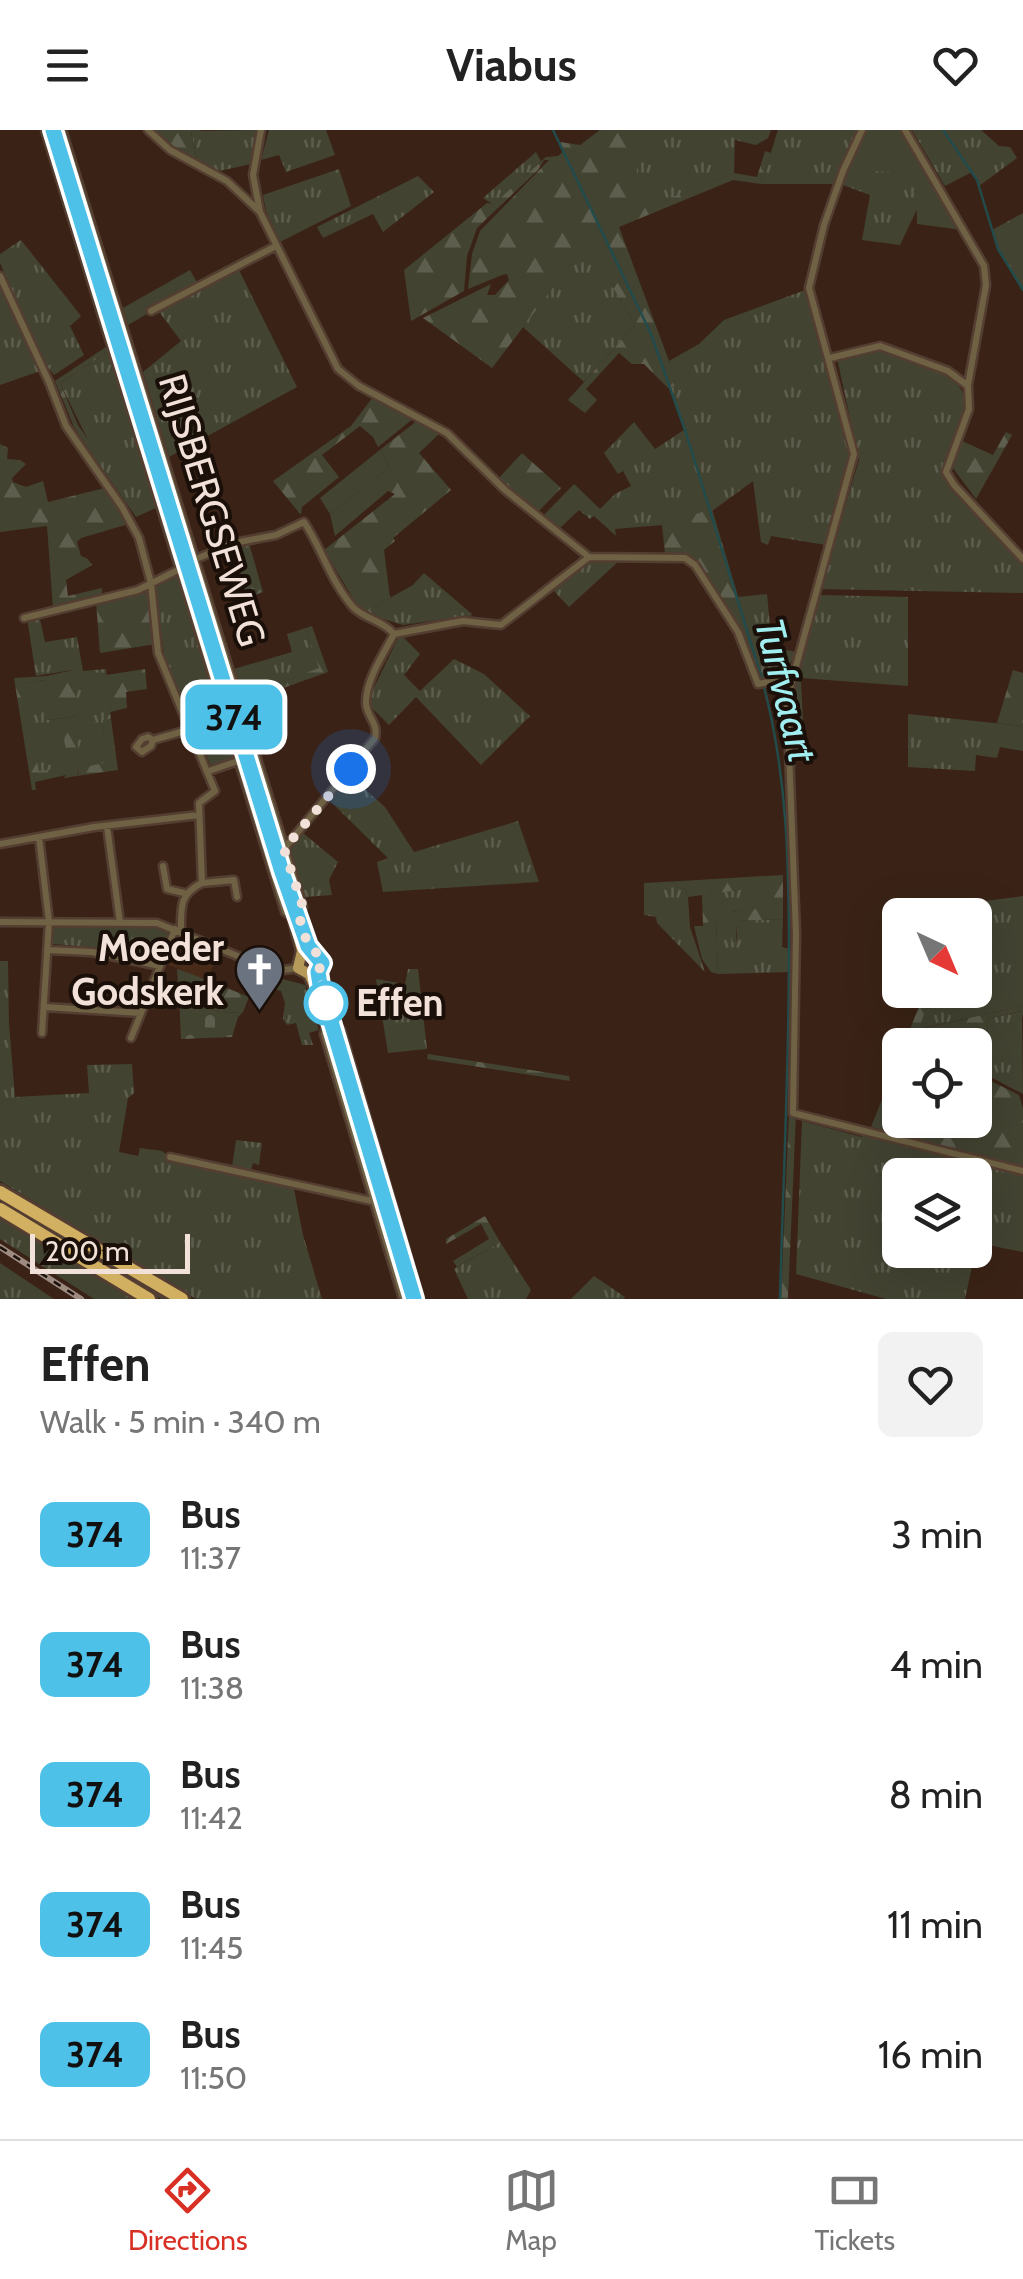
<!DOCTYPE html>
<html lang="en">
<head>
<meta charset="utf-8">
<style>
  :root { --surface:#fff; --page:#f2f2f2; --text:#222; --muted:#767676; --line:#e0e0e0; --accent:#d93025 }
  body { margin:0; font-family:Cabin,sans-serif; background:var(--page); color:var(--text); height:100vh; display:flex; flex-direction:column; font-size:38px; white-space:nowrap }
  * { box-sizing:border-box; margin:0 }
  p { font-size:32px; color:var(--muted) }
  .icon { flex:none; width:55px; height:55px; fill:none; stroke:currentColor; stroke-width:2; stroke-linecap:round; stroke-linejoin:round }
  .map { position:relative; height:1169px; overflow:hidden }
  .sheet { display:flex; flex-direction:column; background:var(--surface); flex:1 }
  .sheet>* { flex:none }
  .badge { padding:0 20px; border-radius:15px; font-size:35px; line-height:65px }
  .needle { width:65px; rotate:136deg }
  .buttons { position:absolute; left:882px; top:768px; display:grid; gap:20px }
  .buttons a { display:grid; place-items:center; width:110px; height:110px; border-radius:15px; background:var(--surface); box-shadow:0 10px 40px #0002; font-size:50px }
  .scale { position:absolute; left:30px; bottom:25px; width:160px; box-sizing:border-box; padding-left:10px; border:5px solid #f1e1d9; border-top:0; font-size:28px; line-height:35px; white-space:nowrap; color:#f1e1d9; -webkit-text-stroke:8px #1a0f09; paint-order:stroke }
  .you { position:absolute; width:50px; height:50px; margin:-25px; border:8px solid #fff; border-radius:50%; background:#1a73e8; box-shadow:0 0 0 15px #1a73e833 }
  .map>.badge { position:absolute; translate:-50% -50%; box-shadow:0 0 0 5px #fff }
  .round { display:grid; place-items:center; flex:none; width:105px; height:105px; border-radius:15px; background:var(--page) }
  .summary { display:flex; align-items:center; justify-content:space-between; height:170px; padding:0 40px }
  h1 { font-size:48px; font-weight:700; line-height:75px }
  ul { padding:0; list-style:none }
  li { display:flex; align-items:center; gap:30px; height:130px; padding:0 40px }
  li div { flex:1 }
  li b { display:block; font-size:38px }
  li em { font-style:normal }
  li .badge { min-width:110px; font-weight:700; text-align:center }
  header { display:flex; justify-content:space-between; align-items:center; height:130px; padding:0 40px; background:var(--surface); font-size:45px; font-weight:700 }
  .dock { display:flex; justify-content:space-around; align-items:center; height:140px; border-top:2px solid var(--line); background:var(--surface); font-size:28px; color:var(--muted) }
  .dock a { display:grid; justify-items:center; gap:5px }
  .dock .active { color:var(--accent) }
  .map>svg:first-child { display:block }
  .built { fill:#482a19 }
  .grass { fill:url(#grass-tufts); fill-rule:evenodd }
  .forest { fill:url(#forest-firs) }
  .cemetery { fill:url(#cemetery-stones) }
  .green { fill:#424331 }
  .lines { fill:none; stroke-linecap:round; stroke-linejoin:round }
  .stream { stroke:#224b4c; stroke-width:2.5 }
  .minor-casing { stroke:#543e31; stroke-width:11 }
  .primary-casing { stroke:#543e31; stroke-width:15 }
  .motorway-casing { stroke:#543e31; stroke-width:18 }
  .minor { stroke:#6f6244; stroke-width:6 }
  .primary { stroke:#b69a59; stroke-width:10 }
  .motorway { stroke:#d2b061; stroke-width:12 }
  .rail-casing { stroke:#9d8a80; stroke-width:6 }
  .rail { stroke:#1a0f09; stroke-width:2.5; stroke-dasharray:8; stroke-linecap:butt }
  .line-casing { stroke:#fff; stroke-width:22 }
  .line { stroke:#4ec1e8; stroke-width:15 }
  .walk { stroke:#f1e1d9; stroke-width:10; stroke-dasharray:0 18 }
  .stop-dot { fill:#fff; stroke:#4ec1e8; stroke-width:5 }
  .labels { text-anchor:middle; stroke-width:8; stroke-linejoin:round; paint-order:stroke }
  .street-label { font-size:38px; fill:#f1e1d9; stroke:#1a0f09 }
  .poi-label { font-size:38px; font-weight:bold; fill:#f1e1d9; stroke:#1a0f09; text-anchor:end }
  .stop-label { font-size:38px; font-weight:bold; fill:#f1e1d9; stroke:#1a0f09; text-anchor:start }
  .water-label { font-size:40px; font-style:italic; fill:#a1eef1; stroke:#1a0f09 }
</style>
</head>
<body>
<header><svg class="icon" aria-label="menu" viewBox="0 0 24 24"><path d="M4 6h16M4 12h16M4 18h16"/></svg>Viabus<svg class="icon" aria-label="heart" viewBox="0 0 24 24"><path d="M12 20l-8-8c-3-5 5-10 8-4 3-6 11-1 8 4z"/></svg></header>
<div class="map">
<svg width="1023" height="1169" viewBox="0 0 1023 1169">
  <defs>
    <pattern id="grass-tufts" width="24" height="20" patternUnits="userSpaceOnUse" patternTransform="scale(2.5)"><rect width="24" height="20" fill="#424331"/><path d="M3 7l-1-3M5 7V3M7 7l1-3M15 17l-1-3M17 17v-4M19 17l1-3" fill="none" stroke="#5e5e4e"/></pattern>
    <pattern id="forest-firs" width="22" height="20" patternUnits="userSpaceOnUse" patternTransform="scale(2.5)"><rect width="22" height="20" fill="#424331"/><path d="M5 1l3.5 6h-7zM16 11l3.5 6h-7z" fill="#5e5e4e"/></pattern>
    <pattern id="cemetery-stones" width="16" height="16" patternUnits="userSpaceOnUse" patternTransform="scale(2.5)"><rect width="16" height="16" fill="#424331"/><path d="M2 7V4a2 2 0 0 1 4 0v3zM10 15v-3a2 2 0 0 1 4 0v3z" fill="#5e5e4e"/></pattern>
  </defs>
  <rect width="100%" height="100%" fill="#3a2316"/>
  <!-- built -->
  <path class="built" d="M180,808L218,823L207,851L166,834L175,810Z"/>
  <!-- grass -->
  <path class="grass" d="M259,0L251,34L219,41L197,30L191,1Z
    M269,0H326L335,25L286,42L279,25L261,30Z
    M637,0H771L768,8L756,15L735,10L734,43L636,82Z
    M778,0H843L855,6L835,54H761Z
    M912,0H981L999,16L1010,17L1017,28L979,56L972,42L945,56Z
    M536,22L541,31L494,75L483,68Z
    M849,36L918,42V77L900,115L862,110L870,65L843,55Z
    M339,39L351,76L280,112L266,81L263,65Z
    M418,46L434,62L383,102L373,84L323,108L317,97Z
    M1023,83V160L999,121L992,100Z
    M21,110L81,186L70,196L84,225L54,245L46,235L0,133V124Z
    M587,112L635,195L584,252L523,197Z
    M238,138L297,257L169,327L143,242L181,211L157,179Z
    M190,140L198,154L128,195L123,178Z
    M0,152L40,241L0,255Z
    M808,159L850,324L826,415L771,406L768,415L761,412L753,351L712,381L662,395L615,399L616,406L594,386L590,389L579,380L559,399L543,386L574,354L600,379L615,364L631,356L623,341L618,344L604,323L634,292L655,319L684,300L670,256L677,254L669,231L699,214L724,190Z
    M883,218C910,230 975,244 965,283L941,342L1023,432V463L821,459L859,330L837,228Z
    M110,220L158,377L136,387L89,320L90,314L60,253Z
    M381,319L389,338L330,384L320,368Z
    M249,413L263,462L247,468L233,415Z
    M620,430L569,477L553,460L590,431Z
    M424,443L473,485L403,495L374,486L370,479L413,455Z
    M179,444L236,629L212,638L165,531L155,455Z
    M767,464L772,517L796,522L785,544L763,550L738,467Z
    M820,465L908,467V556L801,548L800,536Z
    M39,485L45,512L77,507L83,541L106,539L111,589L103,591L105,633L78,641L77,646L64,648L66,645L39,642L20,554L45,550L48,590L77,586L72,540L36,546L27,488Z
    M306,498L320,538L242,566L234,539L292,522L287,504Z
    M400,504L420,524L404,545L420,561L454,529L484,544L530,586L481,635L416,567L389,595L369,575L370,566Z
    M908,584L1023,596V621L1000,617L997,628L976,625L975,641L908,637Z
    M350,646L385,677L414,722L518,691L539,752L383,762L377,732L388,728L330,671Z
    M303,703L338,732L329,750L332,765L305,767L290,719Z
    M681,751L688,767L690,797L705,842L657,793L656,787L644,785V753Z
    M773,753L774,777L731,782L737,812L736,791L783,789L782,817L793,820V842L718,844L716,786L708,784V765Z
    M1023,766V876L918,899L932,860H975V785H918L917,780Z
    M53,795L156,797L171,800L160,826L155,829L101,818L53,814Z
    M0,831H8L9,894L15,967L89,963L87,935L132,934L134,963L128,968L119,1022L138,1026L140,1018L162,1021L170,1028L293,1054L303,1105L322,1169H196L0,1051Z
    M408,839H418L427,919L388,923L376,849L405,854Z
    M186,842L227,858L220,878L182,863Z
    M275,847L305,855L319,900L309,903L313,915H302L296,893L287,895L283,889L285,873L281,861L273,859L277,853Z
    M1022,881L1023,964L981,942L978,945L975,943V915H944V902L982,897L988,910L987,889Z
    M802,991L862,1007L864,1002L1023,1045V1122L977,1113L965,1169H886L796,1144ZM900,1045H975V1120H900Z
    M236,1010L262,1013L259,1035L253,1033L251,1040L232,1037Z
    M0,1066L171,1169H161L0,1072Z
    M0,1086L137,1169H94L0,1109Z
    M500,1112L531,1160L526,1169H468L454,1139Z
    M0,1133L54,1169H0Z
    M594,1146L625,1167L624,1169H571Z"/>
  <!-- forest -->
  <path class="forest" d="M152,0H204L191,2L197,30L166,14Z
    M600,0H637V81L734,43L757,47L765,21L771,23L761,54L733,50L619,97L678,255L668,258L644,234H632L619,223L586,259L597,270L585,283L568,270L635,195L587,113L492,238L423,188L491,154L487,165H495L509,150L507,144L502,145L468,159L472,124L480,101L549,30H544L538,40L477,98L467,126L464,161L411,191L404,140L487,73L494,74L546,27L558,26L564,21L560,12L580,15Z
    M109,215L110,220L60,253L78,295L91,314L89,320L74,297L55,251Z
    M373,267L414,288L378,317L373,307L360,296L322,325L339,347L302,377L301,385L273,351L351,296Z
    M418,290L440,303L419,323L451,360L393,408L395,411L384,420L390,468L370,479L374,486L357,475L324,420L395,364L388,361L335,406L330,384L389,338L381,319Z
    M1006,302L1012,305L976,369L953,338L962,311L993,325Z
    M0,314L8,318L7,329L20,330L26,334L12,348L13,352L26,357L43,351L48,372L109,357L132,393L81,408L77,412L81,426L88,429L92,435L66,450L68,466L102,458V464L53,478L47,396L0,402Z
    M522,323L561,358L538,382L499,348Z
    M712,379L763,550L742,502L698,435L685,425L665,424L662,395Z
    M149,457L156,514L100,523L96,472Z
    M312,496L328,542L244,572L242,566L319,538L306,498Z
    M800,536L803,589L795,639L790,574Z
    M145,539L147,559L126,562L127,578L110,582L106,545Z
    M73,540L75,543L77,586L47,590L45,550L21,554L39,641L62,639L66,645L35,652L36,660H32L14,548L46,546Z
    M1013,540L1023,543V596L997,593Z
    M111,589L118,640L77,646L80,638L104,633L103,590Z
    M97,592L98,599L76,603L80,629L66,637L60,628L66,616L62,597Z
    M783,745V789L737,791L735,813H732L731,782L773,777V754L708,765L709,783L716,785L718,844L711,842L702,829L694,796H703L702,765L688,767L681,751Z
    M177,839L186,842L182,863L219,878L227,858L249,867L243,882L221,883L179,866Z
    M925,860H932L919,899L1023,876V888L1021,881L987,889L988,911L983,912L981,897L945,902L944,915H904Z
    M428,924L569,946L570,951L427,929Z
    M900,924V990H975V943L1019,965L1023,979V1038L871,997Z
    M791,937L796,984L788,1169H781Z
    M485,1086L500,1112L457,1137L453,1131L489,1109L481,1094L446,1114V1109Z"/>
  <!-- cemetery -->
  <path class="cemetery" d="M179,866L221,883L243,882L238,887L232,907L181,909Z"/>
  <!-- green -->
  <path class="green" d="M842,0H905L962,100L917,94L916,45L847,38L855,6Z"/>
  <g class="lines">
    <!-- stream -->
    <path class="stream" d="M553,0L651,204L686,303L762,549
      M943,0L977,50L998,119L1023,160
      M764,557C787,644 789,734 789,823C789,939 783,1054 780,1169"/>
    <defs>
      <path id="minor" d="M45,0L285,782L294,788L299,786L303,777L62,0
        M148,0L170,20L227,51L259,81
        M261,0L253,45L260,82L338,239L359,256L447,303L505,360L589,427L685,428L695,435L738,502L758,554L793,547
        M862,0L843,41L824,95L809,158L854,324L787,569L796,804L793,983L1023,1041
        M905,0L984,136L986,155L968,255
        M0,146L49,252L66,296L122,377L139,408L151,453L158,523L215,661L199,673L202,753C179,764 181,778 181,801
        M151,181L276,116
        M830,228L880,216L948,241L968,256L969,279L946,342L954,355L1023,429
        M196,429L234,413L276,405L304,392C322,419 331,452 353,477C364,489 382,490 393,503
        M24,488L138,460L180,439
        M153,610L151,616L142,622L136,617L142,609L148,607L153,610L191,599
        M209,641L238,631
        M107,696L120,793
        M39,707L49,792L42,903
        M0,714L94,697L199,685
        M284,719L375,608C379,592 365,586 366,571C367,548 384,523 394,504L463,491L501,495L589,427
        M163,736L167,759L184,763
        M202,753L234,750L237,767
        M0,792L157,793L262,836L276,841L298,838
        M47,820L92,822L160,836
        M44,877L141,883
        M131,908L175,799
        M170,1027L372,1071
        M403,1169L324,904L327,896L333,894L341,900L420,1169"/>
      <path id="primary" d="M53,0L282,743L302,821L298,838L309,844L315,857L414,1169
        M305,807L322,833L318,841L322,861"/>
      <path id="motorway" d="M0,1062L182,1169
        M0,1079L149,1169"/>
    </defs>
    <!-- minor casing -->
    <use href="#minor" class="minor-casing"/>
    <!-- primary casing -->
    <use href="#primary" class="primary-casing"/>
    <!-- motorway casing -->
    <use href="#motorway" class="motorway-casing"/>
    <!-- minor -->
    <use href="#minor" class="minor"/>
    <!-- primary -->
    <use href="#primary" class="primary"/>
    <!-- motorway -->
    <use href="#motorway" class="motorway"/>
    <defs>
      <path id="rail" d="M0,1117L81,1169"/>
    </defs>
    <!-- rail casing -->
    <use href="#rail" class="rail-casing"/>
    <!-- rail -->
    <use href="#rail" class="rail"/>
  </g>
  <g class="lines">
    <defs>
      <path id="line" d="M53,0L282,742L308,816L322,833L318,842L320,855L414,1169"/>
    </defs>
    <!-- line casing -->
    <use href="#line" class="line-casing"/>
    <!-- line -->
    <use href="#line" class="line"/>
    <!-- walk -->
    <path class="walk" d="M326,873L318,842L322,833C314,814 293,804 303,777L284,719L351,639"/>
  </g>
  <!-- icons -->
  <defs>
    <symbol id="church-pin" viewBox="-11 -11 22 30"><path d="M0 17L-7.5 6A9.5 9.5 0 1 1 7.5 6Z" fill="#6b7280" stroke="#1a0f09"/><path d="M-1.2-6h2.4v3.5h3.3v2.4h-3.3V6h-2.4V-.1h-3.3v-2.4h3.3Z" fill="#fff"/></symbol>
  </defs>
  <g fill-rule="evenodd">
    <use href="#church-pin" x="232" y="812" width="55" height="75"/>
  </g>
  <!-- markers -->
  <circle class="stop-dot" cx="326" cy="873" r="20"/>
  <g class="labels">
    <!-- street labels -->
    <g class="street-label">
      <text transform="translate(212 380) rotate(73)" y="13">RIJSBERGSEWEG</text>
    </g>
    <!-- poi labels -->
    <g class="poi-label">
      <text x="224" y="831">Moeder<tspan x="224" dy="44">Godskerk</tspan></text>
    </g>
    <!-- stop labels -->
    <g class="stop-label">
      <text x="356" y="886">Effen</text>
    </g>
    <!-- water labels -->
    <g class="water-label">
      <text transform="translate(786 560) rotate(76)" y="14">Turfvaart</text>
    </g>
  </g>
</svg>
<div class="buttons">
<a><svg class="needle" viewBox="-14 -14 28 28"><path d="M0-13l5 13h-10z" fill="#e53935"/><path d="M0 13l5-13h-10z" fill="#767676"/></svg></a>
<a><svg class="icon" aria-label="locate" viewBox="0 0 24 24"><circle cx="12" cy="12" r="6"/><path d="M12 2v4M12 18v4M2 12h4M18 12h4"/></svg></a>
<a><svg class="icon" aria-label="layers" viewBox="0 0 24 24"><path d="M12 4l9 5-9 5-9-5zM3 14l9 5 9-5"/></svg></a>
</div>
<div class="scale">200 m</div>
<div class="you" style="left:351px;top:639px"></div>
<b class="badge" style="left:234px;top:587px;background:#4ec1e8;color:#111">374</b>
</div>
<section class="sheet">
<div class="summary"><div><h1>Effen</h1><p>Walk · 5 min · 340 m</p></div><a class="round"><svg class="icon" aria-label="heart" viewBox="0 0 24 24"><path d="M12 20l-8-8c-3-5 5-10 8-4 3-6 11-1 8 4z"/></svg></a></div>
<ul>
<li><span class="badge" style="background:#4ec1e8;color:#111">374</span><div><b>Bus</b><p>11:37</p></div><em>3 min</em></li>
<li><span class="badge" style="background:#4ec1e8;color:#111">374</span><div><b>Bus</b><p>11:38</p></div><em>4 min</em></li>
<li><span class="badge" style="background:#4ec1e8;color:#111">374</span><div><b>Bus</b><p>11:42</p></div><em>8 min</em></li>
<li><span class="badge" style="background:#4ec1e8;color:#111">374</span><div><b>Bus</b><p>11:45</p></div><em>11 min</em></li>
<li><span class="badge" style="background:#4ec1e8;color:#111">374</span><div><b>Bus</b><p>11:50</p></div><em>16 min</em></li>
</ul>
</section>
<nav class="dock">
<a class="active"><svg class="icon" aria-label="directions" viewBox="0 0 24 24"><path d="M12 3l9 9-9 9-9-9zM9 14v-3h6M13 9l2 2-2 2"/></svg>Directions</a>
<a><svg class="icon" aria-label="map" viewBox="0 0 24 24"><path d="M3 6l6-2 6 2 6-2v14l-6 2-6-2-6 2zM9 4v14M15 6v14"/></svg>Map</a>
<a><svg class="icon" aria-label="tickets" viewBox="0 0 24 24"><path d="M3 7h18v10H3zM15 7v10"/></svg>Tickets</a>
</nav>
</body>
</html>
